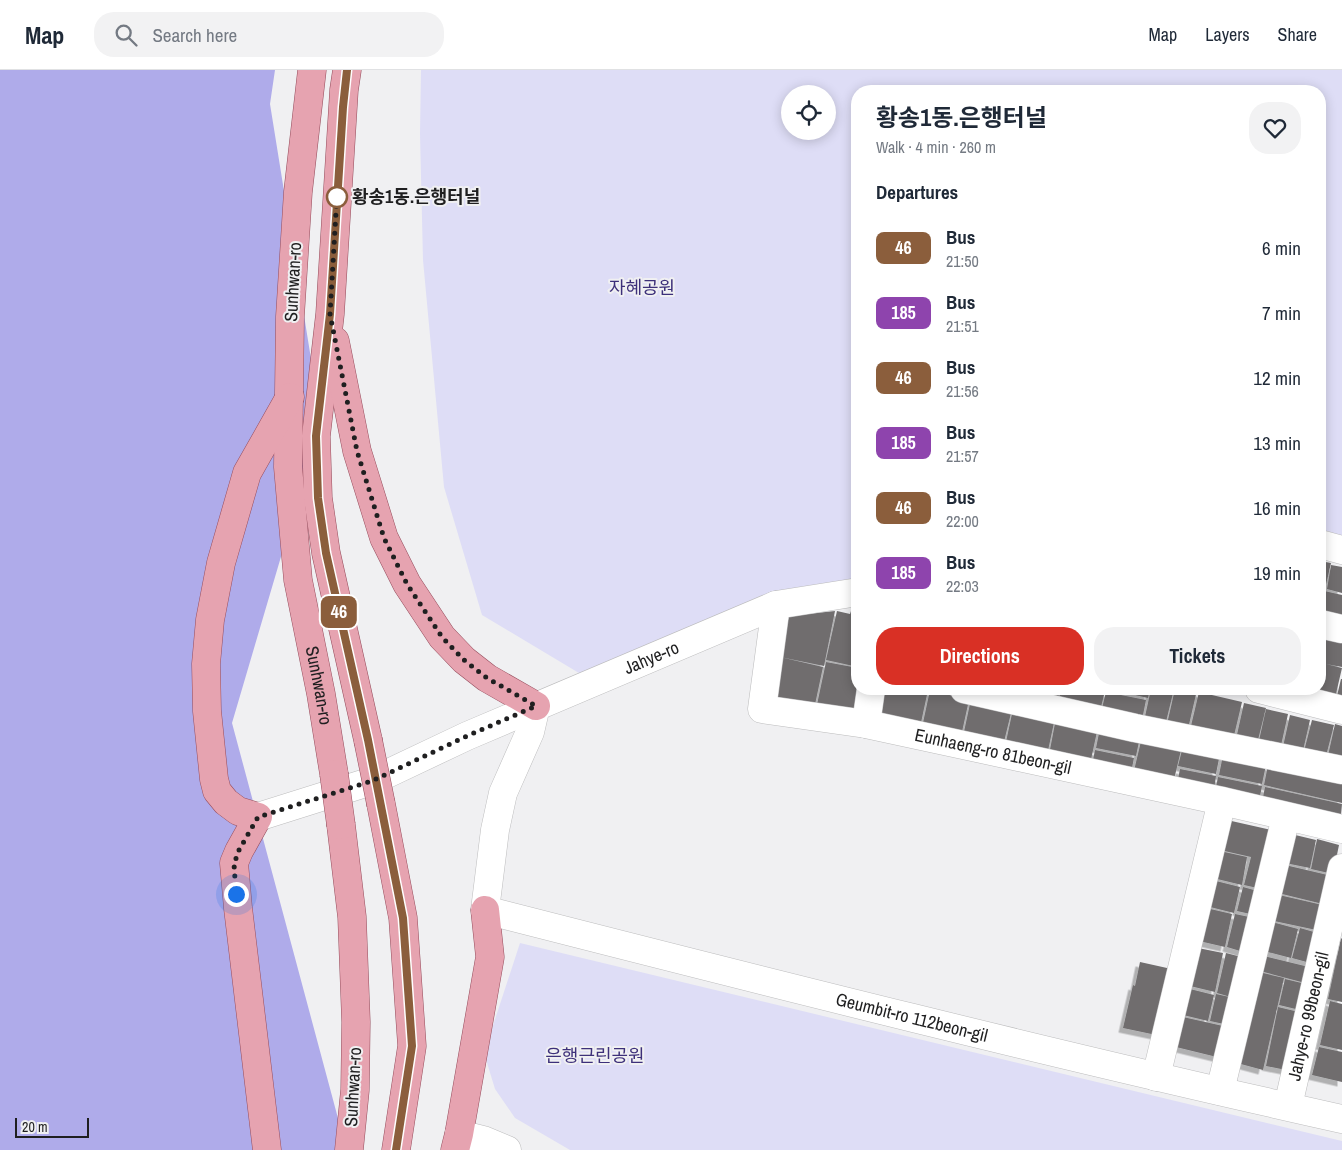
<!DOCTYPE html>
<html lang="en">
<head>
<meta charset="utf-8">
<style>
  :root { --surface:#fff; --page:#f2f2f3; --text:#1f2937; --muted:#747a83; --line:#e0e1e3; --accent:#d93025 }
  body { margin:0; font-family:"Archivo Narrow","Noto Sans KR",sans-serif; background:var(--page); color:var(--text); height:100vh; display:flex; flex-direction:column; font-size:19px; white-space:nowrap }
  * { box-sizing:border-box; margin:0 }
  p { font-size:16px; color:var(--muted) }
  .icon { flex:none; width:28px; height:28px; fill:none; stroke:currentColor; stroke-width:2; stroke-linecap:round; stroke-linejoin:round }
  .map { position:relative; flex:1; overflow:hidden }
  .details { position:absolute; left:851px; top:15px; width:475px; height:610px; display:flex; flex-direction:column; background:var(--surface); border-radius:20px; box-shadow:0 2px 12px #0003 }
  .details>* { flex:none }
  .badge { padding:0 10px; border-radius:8px; font-size:18px; line-height:32px }
  .buttons { position:absolute; left:781px; top:15px; display:grid; gap:10px }
  .buttons a { display:grid; place-items:center; width:55px; height:55px; border-radius:50%; background:var(--surface); box-shadow:0 2px 12px #0003; font-size:25px }
  .scale { position:absolute; left:15px; bottom:12px; width:74px; box-sizing:border-box; padding-left:5px; border:2px solid #1f1f20; border-top:0; font-size:14px; line-height:18px; white-space:nowrap; color:#1f1f20; -webkit-text-stroke:4px #f0f0f2; paint-order:stroke }
  .you { position:absolute; width:25px; height:25px; margin:-12px; border:4px solid #fff; border-radius:50%; background:#1a73e8; box-shadow:0 0 0 8px #1a73e833 }
  .map>.badge { position:absolute; translate:-50% -50%; box-shadow:0 0 0 2px #fff }
  h2 { padding:0 25px; font-size:19px; line-height:45px }
  .round { display:grid; place-items:center; flex:none; width:52px; height:52px; border-radius:20px; background:var(--page) }
  .summary { display:flex; align-items:center; justify-content:space-between; height:85px; padding:0 25px }
  h1 { font-size:24px; font-weight:700; line-height:38px }
  .button { display:flex; gap:10px; margin-top:auto; padding:10px 25px }
  .button a { flex:1; height:58px; border-radius:20px; background:var(--accent); color:#fff; font-size:20px; font-weight:700; line-height:58px; text-align:center }
  .button a+a { background:var(--page); color:var(--text) }
  ul { padding:0; list-style:none }
  li { display:flex; align-items:center; gap:15px; height:65px; padding:0 25px }
  li div { flex:1 }
  li b { display:block; font-size:19px }
  li em { font-style:normal }
  li .badge { min-width:55px; font-weight:700; text-align:center }
  header { display:flex; align-items:center; gap:30px; box-sizing:border-box; height:70px; padding:0 25px; background:var(--surface); border-bottom:1px solid var(--line) }
  header strong { font-size:24px }
  nav { display:flex; gap:28px; margin-inline-start:auto; font-size:18px }
  .search { width:350px; height:45px; background:var(--page); display:flex; align-items:center; gap:12px; box-sizing:border-box; padding:0 18px; border-radius:20px; color:var(--muted); font-size:19px }
  .map>svg:first-child { display:block }
  .green { fill:#deddf6; fill-rule:evenodd }
  .forest { fill:#afabea }
  .building { fill:#6f6d6e; filter:url(#shadow) }
  .lines { fill:none; stroke-linecap:round; stroke-linejoin:round }
  .minor-casing { stroke:#bcbcbd; stroke-width:29 }
  .major-casing { stroke:#954c5c; stroke-width:29 }
  .minor { stroke:#fff; stroke-width:28 }
  .major { stroke:#e6a3b0; stroke-width:28 }
  .major-bridge-casing { stroke:#954c5c; stroke-width:29; stroke-linecap:butt }
  .major-bridge { stroke:#e6a3b0; stroke-width:28 }
  .line-casing { stroke:#fff; stroke-width:11 }
  .line { stroke:#8b5e3c; stroke-width:8 }
  .walk { stroke:#1f1f20; stroke-width:5; stroke-dasharray:0 9 }
  .stop-dot { fill:#fff; stroke:#8b5e3c; stroke-width:2.5 }
  .labels { text-anchor:middle; stroke-width:4; stroke-linejoin:round; paint-order:stroke }
  .stop-label { font-size:18px; font-weight:bold; fill:#1f1f20; stroke:#f0f0f2; text-anchor:start }
  .street-label { font-size:18px; fill:#1f1f20; stroke:#f0f0f2 }
  .park-label { font-size:18px; fill:#3d307a; stroke:#f0f0f2 }
</style>
</head>
<body>
<header>
<strong>Map</strong>
<div class="search"><svg class="icon" aria-label="search" viewBox="0 0 24 24"><circle cx="10" cy="10" r="6"/><path d="M15 15l6 6"/></svg>Search here</div>
<nav><a>Map</a><a>Layers</a><a>Share</a></nav>
</header>
<div class="map">
<svg width="1342" height="1080" viewBox="0 0 1342 1080">
  <defs>
    <filter id="shadow"><feDropShadow dx="-4.5" dy="4.5" stdDeviation="0" flood-color="#0004"/></filter>
  </defs>
  <rect width="100%" height="100%" fill="#f0f0f2"/>
  <!-- green -->
  <path class="green" d="M421,0H1342V480L1320,474V21H858L857,522L594,612L482,545L444,417L423,190L420,64ZM790,24H828V61H790Z
    M520,873L1342,1071V1080H570L515,1048L495,1019L484,983Z"/>
  <!-- forest -->
  <path class="forest" d="M0,0H275L270,34L321,351L232,653L339,1052L335,1080H0Z"/>
  <!-- building -->
  <path class="building" d="M1320,491L1331,493L1325,519L1320,518Z
    M1331,495L1342,497V523L1327,519Z
    M1320,520L1342,525V554L1320,549Z
    M835,541L824,596L780,587L789,546Z
    M837,541L850,544L851,541L858,543V597L826,590Z
    M1320,565L1342,570V597L1326,594L1342,598L1334,632L1305,619H1320Z
    M780,587L823,597L813,644L770,634Z
    M826,592L858,598L855,653L815,644Z
    M1341,609H1342V631L1336,630Z
    M884,619H921L928,620L919,662L877,653Z
    M1021,619H1060L1057,633Z
    M1061,619H1095L1105,621L1100,641L1058,633Z
    M1108,619H1150L1148,628Z
    M1151,619H1174L1165,656L1144,651Z
    M1175,619L1197,620L1188,659L1167,654Z
    M930,620L969,630L960,671L921,662Z
    M1106,622L1146,630L1142,650L1101,642Z
    M1199,622L1242,632L1233,670L1190,660Z
    M971,629L1012,639L1002,680L962,671Z
    M1244,633L1266,638L1257,674L1236,669Z
    M1013,639L1055,648L1046,690L1004,681Z
    M1266,639L1288,644L1280,680L1258,675Z
    M1290,645L1310,650L1302,685L1282,681Z
    M1056,648L1098,657L1089,699L1048,690Z
    M1312,650L1334,655L1325,690L1303,685Z
    M1335,654L1342,656V694L1327,690Z
    M1100,658L1140,667L1136,686L1096,678Z
    M1142,667L1182,676L1172,718L1132,709Z
    M1183,676L1220,684L1216,704L1178,696Z
    M1095,680L1134,688L1130,708L1091,700Z
    M1223,685L1266,695L1262,714L1219,705Z
    M1268,695L1342,710V733L1264,715Z
    M1180,699L1216,706L1213,726L1176,719Z
    M1218,707L1262,716L1258,737L1214,727Z
    M1265,717L1342,734L1340,755L1261,737Z
    M1227,750L1280,762L1266,820L1244,815L1251,787L1220,780Z
    M1291,764L1316,770L1310,798L1285,793Z
    M1317,769L1339,775L1333,804L1311,799Z
    M1220,781L1247,787L1242,815L1213,808Z
    M1285,795L1332,806L1327,835L1278,823Z
    M1212,810L1240,817L1234,843L1206,836Z
    M1243,817L1265,823L1259,846L1237,841Z
    M1279,825L1327,836L1321,861L1274,851Z
    M1206,838L1232,844L1225,877L1199,871Z
    M1235,844L1259,849L1250,884L1227,877Z
    M1272,852L1298,859L1291,888L1264,881Z
    M1300,858L1321,864L1314,894L1292,888Z
    M1341,868L1342,869V932L1328,929Z
    M1198,878L1223,883L1215,922L1190,916Z
    M1226,883L1249,889L1233,956L1210,951L1216,924L1234,928L1217,923Z
    M1264,886L1313,898L1309,914L1260,901Z
    M1140,892L1176,900L1161,966L1123,958L1133,915L1135,916Z
    M1259,902L1284,908L1263,1000L1237,993Z
    M1285,909L1310,915L1304,941L1279,935Z
    M1190,919L1214,925L1208,951L1183,945Z
    M1330,931L1342,934V980L1320,975Z
    M1278,937L1303,943L1291,1001L1266,996Z
    M1183,947L1232,958L1225,989L1176,977Z
    M1319,977L1342,982V1012L1312,1005Z"/>
  <g class="lines">
    <defs>
      <g id="minor">
        <path d="M1320,474L1342,480"/>
        <path id="s1" d="M776,535L762,639L866,654L1222,731L1342,759"/>
        <path d="M1320,554L1342,559"/>
        <path d="M964,619L1135,658L1342,700"/>
        <path d="M1259,619L1342,640"/>
        <path id="s2" d="M536,636L530,662L503,723L495,760L485,840C770,913 1055,985 1342,1049"/>
        <path d="M866,654L871,619"/>
        <path id="s3" d="M258,747L372,711L467,666L776,535L858,522"/>
        <path d="M1156,1007L1222,731"/>
        <path d="M1220,1021L1286,747"/>
        <path id="s4" d="M1288,1036L1342,798"/>
        <path d="M459,1064L483,1070L507,1080"/>
      </g>
      <g id="major">
        <path id="s5" d="M312,0L298,122L290,247L288,397L298,510L321,624L334,704"/>
        <path d="M347,0L344,20L330,244L316,366L318,428L326,483L368,670"/>
        <path d="M335,271L357,381L384,468L407,514L442,567L464,590L487,608L536,636"/>
        <path d="M381,734L403,848L412,976L396,1080"/>
        <path d="M341,755L352,847L356,952L355,1020L349,1080"/>
        <path d="M267,1080L238,838L234,793L239,781L258,747L238,741L226,732L217,721L214,709L207,641L206,594L210,550L221,493L247,403L290,327"/>
        <path d="M455,1080L459,1064L490,887L485,840"/>
      </g>
    </defs>
    <!-- minor casing -->
    <use href="#minor" class="minor-casing"/>
    <!-- major casing -->
    <use href="#major" class="major-casing"/>
    <!-- minor -->
    <use href="#minor" class="minor"/>
    <!-- major -->
    <use href="#major" class="major"/>
    <defs>
      <path id="major-bridge" d="M368,670L381,734
        M334,704L341,755"/>
    </defs>
    <!-- major-bridge casing -->
    <use href="#major-bridge" class="major-bridge-casing"/>
    <!-- major-bridge -->
    <use href="#major-bridge" class="major-bridge"/>
  </g>
  <g class="lines">
    <defs>
      <path id="line" d="M347,0L343,37L330,244L316,366L318,428L326,483L368,670L403,848L412,976L396,1080"/>
    </defs>
    <!-- line casing -->
    <use href="#line" class="line-casing"/>
    <!-- line -->
    <use href="#line" class="line"/>
    <!-- walk -->
    <path class="walk" d="M236,824L234,794L239,780L258,747L372,711L467,666L536,636L487,608L464,590L442,567L407,514L384,468L357,381L330,244L337,125V127"/>
  </g>
  <!-- markers -->
  <circle class="stop-dot" cx="337" cy="127" r="10"/>
  <g class="labels">
    <!-- stop labels -->
    <g class="stop-label">
      <text x="352" y="133">황송1동.은행터널</text>
    </g>
    <!-- street labels -->
    <g class="street-label">
      <text transform="translate(293 212) rotate(-87)" y="6">Sunhwan-ro</text>
      <text dy="6" stroke="none"><textPath href="#s3" startOffset="425">Jahye-ro</textPath></text>
      <text dy="6" stroke="none"><textPath href="#s5" startOffset="619">Sunhwan-ro</textPath></text>
      <text dy="6" stroke="none"><textPath href="#s1" startOffset="340">Eunhaeng-ro 81beon-gil</textPath></text>
      <text dy="6" stroke="none"><textPath href="#s4" startOffset="92">Jahye-ro 99beon-gil</textPath></text>
      <text dy="6" stroke="none"><textPath href="#s2" startOffset="652">Geumbit-ro 112beon-gil</textPath></text>
      <text transform="translate(353 1017) rotate(-87)" y="6">Sunhwan-ro</text>
    </g>
    <!-- park labels -->
    <g class="park-label">
      <text x="642" y="224">자혜공원</text>
      <text x="595" y="992">은행근린공원</text>
    </g>
  </g>
</svg>
<div class="buttons">
<a><svg class="icon" aria-label="locate" viewBox="0 0 24 24"><circle cx="12" cy="12" r="6"/><path d="M12 2v4M12 18v4M2 12h4M18 12h4"/></svg></a>
</div>
<div class="scale">20 m</div>
<div class="you" style="left:236px;top:824px"></div>
<b class="badge" style="left:339px;top:542px;background:#8b5e3c;color:#fff">46</b>
<section class="details">
<div class="summary"><div><h1>황송1동.은행터널</h1><p>Walk · 4 min · 260 m</p></div><a class="round"><svg class="icon" aria-label="heart" viewBox="0 0 24 24"><path d="M12 20l-8-8c-3-5 5-10 8-4 3-6 11-1 8 4z"/></svg></a></div>
<h2>Departures</h2>
<ul>
<li><span class="badge" style="background:#8b5e3c;color:#fff">46</span><div><b>Bus</b><p>21:50</p></div><em>6 min</em></li>
<li><span class="badge" style="background:#8e44ad;color:#fff">185</span><div><b>Bus</b><p>21:51</p></div><em>7 min</em></li>
<li><span class="badge" style="background:#8b5e3c;color:#fff">46</span><div><b>Bus</b><p>21:56</p></div><em>12 min</em></li>
<li><span class="badge" style="background:#8e44ad;color:#fff">185</span><div><b>Bus</b><p>21:57</p></div><em>13 min</em></li>
<li><span class="badge" style="background:#8b5e3c;color:#fff">46</span><div><b>Bus</b><p>22:00</p></div><em>16 min</em></li>
<li><span class="badge" style="background:#8e44ad;color:#fff">185</span><div><b>Bus</b><p>22:03</p></div><em>19 min</em></li>
</ul>
<div class="button"><a>Directions</a><a>Tickets</a></div>
</section>
</div>
</body>
</html>
